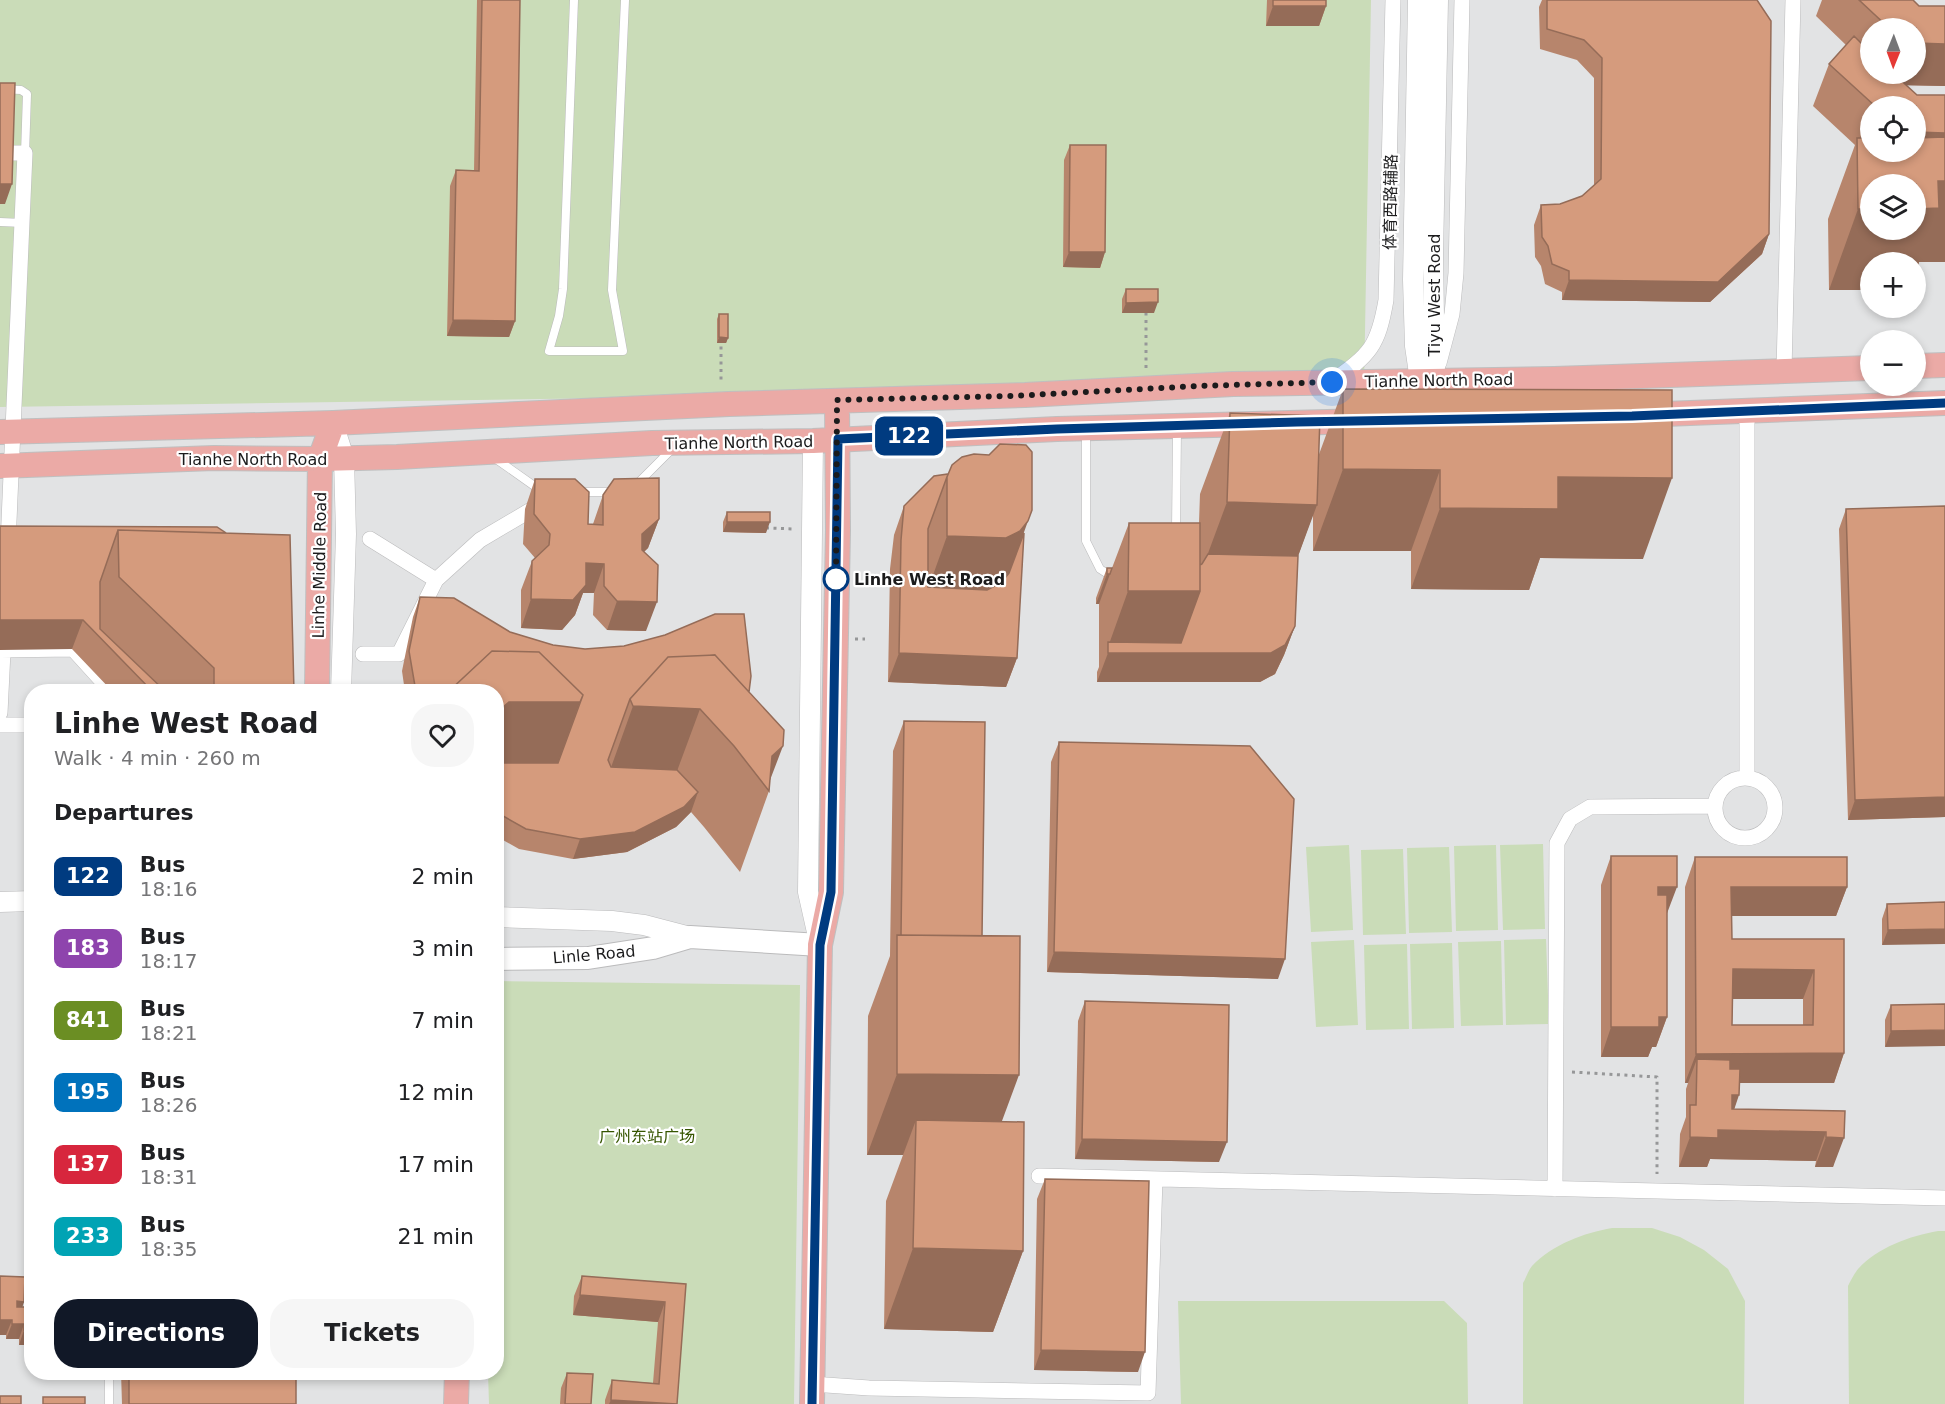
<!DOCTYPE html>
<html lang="en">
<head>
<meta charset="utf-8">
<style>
  :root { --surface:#fff; --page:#f6f6f6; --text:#202124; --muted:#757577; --accent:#111827 }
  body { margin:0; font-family:"DejaVu Sans","Noto Sans SC",sans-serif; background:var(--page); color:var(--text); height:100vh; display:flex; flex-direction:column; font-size:22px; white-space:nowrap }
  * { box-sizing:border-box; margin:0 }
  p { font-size:20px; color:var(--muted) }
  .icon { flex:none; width:33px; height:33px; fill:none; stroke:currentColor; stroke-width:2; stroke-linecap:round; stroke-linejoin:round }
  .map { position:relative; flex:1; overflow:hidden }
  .panel { position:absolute; left:24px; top:684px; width:480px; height:696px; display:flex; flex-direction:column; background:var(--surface); border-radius:24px; box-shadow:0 3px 9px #0003 }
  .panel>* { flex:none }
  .badge { padding:0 12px; border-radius:9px; font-size:21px; line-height:39px }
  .needle { width:39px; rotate:181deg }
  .controls { position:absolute; left:1860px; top:18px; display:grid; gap:12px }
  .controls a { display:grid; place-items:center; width:66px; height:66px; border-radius:50%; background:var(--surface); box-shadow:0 3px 9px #0003; font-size:30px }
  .you { position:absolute; width:30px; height:30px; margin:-15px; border:4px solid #fff; border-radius:50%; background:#1a73e8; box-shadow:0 0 0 9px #1a73e833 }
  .map>.badge { position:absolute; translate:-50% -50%; box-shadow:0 0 0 3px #fff }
  h2 { padding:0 30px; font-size:22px; line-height:54px }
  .round { display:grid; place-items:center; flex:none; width:63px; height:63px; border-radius:24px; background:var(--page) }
  .overview { display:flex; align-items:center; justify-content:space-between; height:102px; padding:0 30px }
  h1 { font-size:28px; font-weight:700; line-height:45px }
  .cta { display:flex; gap:12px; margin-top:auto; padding:12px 30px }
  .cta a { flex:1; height:69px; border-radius:24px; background:var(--accent); color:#fff; font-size:24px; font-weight:700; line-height:69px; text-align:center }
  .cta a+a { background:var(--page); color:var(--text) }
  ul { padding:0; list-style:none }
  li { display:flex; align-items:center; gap:18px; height:72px; padding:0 30px }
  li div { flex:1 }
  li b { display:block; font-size:22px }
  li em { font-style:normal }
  li .badge { min-width:66px; font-weight:700; text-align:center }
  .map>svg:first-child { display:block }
  .green { fill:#cadcb8 }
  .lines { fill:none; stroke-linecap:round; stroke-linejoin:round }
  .service-casing { stroke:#bbbbbc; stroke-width:9 }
  .minor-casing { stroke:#bbbbbc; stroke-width:16 }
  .tertiary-casing { stroke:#bbbbbc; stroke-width:21 }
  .secondary-casing { stroke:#bbbbbc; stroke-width:24 }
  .primary-casing { stroke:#bfbfbf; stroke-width:26 }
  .path { stroke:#969798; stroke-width:3; stroke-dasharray:3 4.5; stroke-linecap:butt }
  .service { stroke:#fff; stroke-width:8 }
  .minor { stroke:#fff; stroke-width:15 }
  .tertiary { stroke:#fff; stroke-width:20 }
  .secondary { stroke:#fff; stroke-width:22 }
  .primary { stroke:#ebaaa6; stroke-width:24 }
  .wall { fill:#b7856c; fill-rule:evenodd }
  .shaded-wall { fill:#956c58 }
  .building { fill:#d59b7d; stroke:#956c58; stroke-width:1.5; fill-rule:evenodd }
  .line-casing { stroke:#fff; stroke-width:14 }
  .line { stroke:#003b80; stroke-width:9 }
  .walk { stroke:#1b1b1c; stroke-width:6; stroke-dasharray:0 10.8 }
  .stop-dot { fill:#fff; stroke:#003b80; stroke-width:3 }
  .labels { text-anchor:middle; stroke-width:4.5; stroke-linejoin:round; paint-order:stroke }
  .street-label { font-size:16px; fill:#1b1b1c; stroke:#fff }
  .stop-label { font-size:16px; font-weight:bold; fill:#1b1b1c; stroke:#fff; text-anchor:start }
  .park-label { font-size:16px; fill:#365500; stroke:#fff }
</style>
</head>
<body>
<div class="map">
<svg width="1945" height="1404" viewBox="0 0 1945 1404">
  <rect width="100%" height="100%" fill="#e2e3e4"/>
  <!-- green -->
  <path class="green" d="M0,0H1371L1364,387L0,407Z
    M1543,844L1545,929L1503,930L1500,845Z
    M1349,845L1353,930L1311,932L1306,847Z
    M1496,845L1498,930L1456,931L1454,846Z
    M1449,847L1452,932L1409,933L1407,848Z
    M1403,849L1406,934L1363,935L1361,850Z
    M1546,939L1549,1024L1506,1025L1504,940Z
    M1354,940L1358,1025L1316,1027L1311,942Z
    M1501,941L1503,1025L1461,1026L1458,942Z
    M1452,943L1454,1028L1412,1029L1410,944Z
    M1407,944L1409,1029L1366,1030L1364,945Z
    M497,981L800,985L794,1404H489L488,1373L496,1372Z
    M1612,1228H1652L1680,1237L1704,1250L1728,1269L1745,1301L1744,1404H1523V1283C1526,1278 1528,1271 1532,1266C1553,1244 1584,1233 1612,1228Z
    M1938,1231H1945V1404H1849L1848,1286C1851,1280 1854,1274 1858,1269C1878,1247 1910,1236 1938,1231Z
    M1178,1301H1444L1467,1323L1468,1404H1181Z"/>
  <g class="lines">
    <defs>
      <path id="service" d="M574,0L563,289L559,316L549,351H623L612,290L625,0
        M0,89L21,90L27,94L25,154
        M0,222L23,223
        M1086,430V541L1100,569L1114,578
        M496,459L540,490
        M636,485L672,449
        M581,492H614
        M1176,531L1177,429
        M109,1404V1372"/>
      <path id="minor" d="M0,153H25L8,544
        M1439,363L1452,314L1456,273L1462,0
        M1784,371L1793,0
        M1333,381C1370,354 1378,347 1386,300L1393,0
        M370,539L436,580L480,540L541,504
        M0,650L73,649L112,692
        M363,654H399L436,580
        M0,713L4,631
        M0,725H32
        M1747,778V411
        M1715 808a30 30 0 1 1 60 0a30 30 0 1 1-60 0Z
        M1039,1176L1945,1198
        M1555,1189L1557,843L1570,819L1590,807L1715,806
        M812,1384L869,1388L1148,1393L1155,1179"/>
      <path id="tertiary" d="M1418,0L1413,280L1415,346L1422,394
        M1433,393L1435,381L1433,255L1438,0
        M333,423L344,458L346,534L341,692
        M813,441L808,892L819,941
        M0,902L32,901
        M496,917L612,921L644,925L690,937"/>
      <path id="secondary" d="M496,959L588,958L653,948L690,937L820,945"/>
      <path id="primary" d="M1916,366L1945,365
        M1639,415L1945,403
        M0,432L333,423L729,404L1025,395L1233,384L1554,379L1870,368
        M0,466L214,458L320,459L397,457L652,443L813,441L1057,429L1365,421
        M317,692L320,459L333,423
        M456,1404L457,1372
        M812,1404L820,945L831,892L838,530L837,401"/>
    </defs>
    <!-- service casing -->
    <use href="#service" class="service-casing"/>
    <!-- minor casing -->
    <use href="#minor" class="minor-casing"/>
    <!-- tertiary casing -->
    <use href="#tertiary" class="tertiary-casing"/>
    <!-- secondary casing -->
    <use href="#secondary" class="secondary-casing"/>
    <!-- primary casing -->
    <use href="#primary" class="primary-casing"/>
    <!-- path -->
    <path class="path" d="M721,339V383
      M1146,368V309
      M766,528L795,529
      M855,639H865
      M1572,1072L1657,1077V1174"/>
    <!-- service -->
    <use href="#service" class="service"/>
    <!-- minor -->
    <use href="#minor" class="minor"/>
    <!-- tertiary -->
    <use href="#tertiary" class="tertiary"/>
    <!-- secondary -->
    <use href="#secondary" class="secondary"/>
    <!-- primary -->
    <use href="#primary" class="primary"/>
  </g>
  <!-- wall -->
  <path class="wall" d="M477,0H520L515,321L509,337L447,336L450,186L456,170L474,171Z
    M1267,0H1326V6L1319,26H1266Z
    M1542,0H1757L1769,234L1762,254L1710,302L1562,300V292L1545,284L1541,266L1535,257L1534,225L1541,205L1560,204L1582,196L1594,186V78L1577,60L1540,49L1539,7Z
    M1822,0H1913L1919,6H1945V86L1906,85L1917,95H1945V262H1919L1916,272V262H1870V290H1829L1828,219L1855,145L1813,106L1829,64L1846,45L1816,16ZM1870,28H1916V74H1870ZM1870,106H1916V152H1870ZM1870,184H1916V230H1870Z
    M1070,145L1105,252L1100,268L1063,267L1064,160Z
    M1126,289L1154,313H1122V299Z
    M719,314L728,338L726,343H717V319Z
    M1343,389L1643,559L1540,558L1529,590L1411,589V551H1313V514L1298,556L1295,626L1284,655L1275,674L1260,682H1097V672L1099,667V604H1096V598L1107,568H1112L1129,523H1199L1200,494L1230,413L1318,457Z
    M948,474L1024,533L1017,658L1006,687L888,682L890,569L894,535L904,506Z
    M535,479L588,524H593L603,495L659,519L648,548L644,552L646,631L607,630L593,615L594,593H583L575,615L562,630L521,628V590L532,561L535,558L523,544L525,509Z
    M1945,506V817L1848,820L1839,529L1846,509Z
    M727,512L766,533L723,532V522Z
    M0,526L217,527L294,692H113L72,649Z
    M420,597L510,632L553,645L749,692L770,781L769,791L740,872L704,827L691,812L676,827L627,852L573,859L519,849L496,836V692H405L402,671L413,617Z
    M904,721L982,936L1002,1122L1023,1251L993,1332L884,1329L886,1201L903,1155H867L868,1016L890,956L893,751Z
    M1059,742L1278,979L1047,972L1051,762Z
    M1611,856L1667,915V1017L1656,1047H1652L1648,1057H1601V885Z
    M1695,857L1847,887L1836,916H1732V939H1844V1053L1834,1083H1740L1734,1109L1845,1111L1833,1167H1815L1816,1161L1710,1159L1707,1167H1679L1680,1134L1686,1117V1089L1688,1083H1685V887ZM1733,999H1803V1025H1732Z
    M1945,902L1882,945V919L1887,904Z
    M1085,1001L1219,1162L1075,1159L1078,1021Z
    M1945,1004L1885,1047V1020L1891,1005Z
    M1045,1179L1138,1372L1034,1370L1037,1199Z
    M0,1276L22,1307H32V1334L27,1345H19V1339H6V1335H0Z
    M582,1276L686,1284L677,1404H605V1400L612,1380L653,1383L658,1322L573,1315L574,1296Z
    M121,1372H296V1404H122Z
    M567,1373L591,1404H560L561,1388Z"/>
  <!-- shaded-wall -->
  <path class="shaded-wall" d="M1273,6H1326L1319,26H1266Z
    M1916,43L1945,44V86L1889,85L1894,74H1916Z
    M1916,132L1945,133V175L1916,152Z
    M1938,181H1945V262H1919L1916,272V262H1870V290H1829L1858,209H1870V230H1916V209Z
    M0,184H12L5,204H0Z
    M1769,234L1762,254L1710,302L1562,300L1569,280Z
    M1069,252H1105L1100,268L1063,267Z
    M1158,302L1154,313H1122L1126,303Z
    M453,320L515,321L509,337L447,336Z
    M719,337L728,338L726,343H717Z
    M1343,469L1440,470L1411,551H1313Z
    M1558,477L1672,478L1643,559L1540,558L1529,590L1411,589L1440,508Z
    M1227,502L1317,505L1287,586L1197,583Z
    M659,519L648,548L632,563L642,534Z
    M1028,521L999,602L918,617L947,536Z
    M727,522H770L766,533L723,532Z
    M586,563L604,564L594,593H583L575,615L562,630L521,628L531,599Z
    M1107,574H1110L1099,604H1096Z
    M1128,591H1200L1295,626L1284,655L1275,674L1260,682H1097L1108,653V647Z
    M617,601L657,602L646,631L607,630Z
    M0,620H83L72,649L0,650Z
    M899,653L1017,658L1006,687L888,682Z
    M509,702H580L553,776L496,783V713Z
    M633,706L700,709L670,790L604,787Z
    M783,746L767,788L772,756Z
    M698,792L691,812L676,827L627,852L573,859L580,839Z
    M1945,797V817L1848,820L1855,800Z
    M1658,887H1677L1666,916H1647Z
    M1731,887H1847L1836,916H1721Z
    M1945,929V944L1882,945L1888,930Z
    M1054,952L1285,959L1278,979L1047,972Z
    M1733,969L1814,970L1803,999H1722Z
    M1659,1017H1667L1656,1047H1652L1648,1057H1601L1611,1027Z
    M1945,1030V1046L1885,1047L1891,1031Z
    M1844,1053L1834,1083H1697V1059L1688,1083H1685L1696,1054Z
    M897,1074L1019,1075L989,1156L916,1120L903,1155H867Z
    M1732,1095H1739L1729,1125Z
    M1718,1130L1826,1132L1816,1161L1710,1159L1707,1167H1679L1690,1137Z
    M1826,1137L1844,1138L1833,1167H1815Z
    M1082,1139L1227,1142L1219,1162L1075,1159Z
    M913,1248L1023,1251L993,1332L884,1329Z
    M580,1295L665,1302L658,1322L573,1315Z
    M17,1301L24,1302L19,1317H12Z
    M0,1320H12L6,1335H0Z
    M12,1324H24L19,1339H6Z
    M24,1330H32V1334L27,1345H19Z
    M1041,1350L1145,1352L1138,1372L1034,1370Z
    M611,1400L666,1404H609Z"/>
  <!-- building -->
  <path class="building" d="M482,0H520L515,321L453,320L456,170L479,171Z
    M1273,0H1326V6H1273Z
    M1547,0H1757L1771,21L1769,234L1718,282L1569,280V271L1552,264L1548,246L1542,237L1541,205L1560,204L1582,196L1601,179L1602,58L1584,40L1547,29Z
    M1859,0H1913L1919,6H1945V44L1916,43V28H1889Z
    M1854,36L1870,52V74H1894L1917,95H1945V133L1916,132V106H1875L1829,64Z
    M0,83H15L12,184H0Z
    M1945,137V181H1938L1939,208L1916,209V184H1870V209H1858L1857,138H1870V152H1916V138Z
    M1070,145H1106L1105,252H1069Z
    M1126,289H1158V302L1126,303Z
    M719,314H728V338L719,337Z
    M1343,389L1672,390V478L1558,477V509L1440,508V470L1343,469Z
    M1230,413L1320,416L1317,505L1227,502Z
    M1000,444L1026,445L1032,452V510L1028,521L1020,531L1006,538L947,536V477L952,465L962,457L974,454L989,455Z
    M948,474L928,529V587L987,590L1001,583L1009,573L1024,533L1017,658L899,653L901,540L904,506L934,476Z
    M659,478V519L642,534V550L658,565L657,602L617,601L604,586V564L586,563V585L573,600L531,599L532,561L549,545L550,534L534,514L535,479H575L589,492L588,524L603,525V495L614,479Z
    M1945,506V797L1855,800L1846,509Z
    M727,512H770V522H727Z
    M1129,523H1200V591H1128Z
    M0,526L217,527L226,533L118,530L100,582V629L166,692H153L83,620H0Z
    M118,530L290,535L294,692H214V668L119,577Z
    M1208,554L1298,556L1295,626L1285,645L1271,653H1108V642L1181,643L1200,591V565L1202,564Z
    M1107,568H1112L1110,574H1107Z
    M420,597L454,598L510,632L553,645L585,649L624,646L665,635L715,614H744L751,676L749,692L715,655L668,657L630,699L608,760L611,767L677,770L698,792L684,807L635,832L580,839L526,829L496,812V763H558L583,695L539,652L492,651L448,692H416L409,651Z
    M492,651L539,652L583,695L580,702H509L496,713V692H448Z
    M715,655L784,730L783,746L772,756L769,791L734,746L700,709L633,706L630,699L668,657Z
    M904,721L985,722L982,936L901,935Z
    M1059,742L1250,746L1294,799L1285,959L1054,952Z
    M1611,856H1677V887H1658V895H1667V1017H1659V1027H1611Z
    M1695,857H1847V887H1731L1732,939H1844V1053L1696,1054ZM1733,969L1814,970L1813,1025H1732Z
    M1945,902V929L1888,930L1887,904Z
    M897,935L1020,936L1019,1075L897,1074Z
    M1085,1001L1229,1005L1227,1142L1082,1139Z
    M1945,1004V1030L1891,1031V1005Z
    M1697,1059L1730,1060V1069H1740L1739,1095H1732V1109L1845,1111L1844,1138L1826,1137V1132L1718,1130V1138L1690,1137V1105H1696Z
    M916,1120L1024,1122L1023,1251L913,1248Z
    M1045,1179L1149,1181L1145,1352L1041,1350Z
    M0,1276L25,1277L24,1302L17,1301V1307H32V1330H24V1324H12V1320H0Z
    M582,1276L686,1284L677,1404L611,1400L612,1380L659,1384L665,1302L580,1295Z
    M129,1372H296V1404H129Z
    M567,1373L593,1374L591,1404H565Z
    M0,1396H21V1404H0Z
    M43,1397H85V1404H43Z"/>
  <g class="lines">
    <defs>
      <path id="line" d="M812,1404L820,945L831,892L838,439L1057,429L1297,422L1632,416L1945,403"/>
    </defs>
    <!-- line casing -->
    <use href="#line" class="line-casing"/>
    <!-- line -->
    <use href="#line" class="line"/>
    <!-- walk -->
    <path class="walk" d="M836,579V581L837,400L1012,396L1198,386L1332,382"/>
  </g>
  <!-- markers -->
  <circle class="stop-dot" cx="836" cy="579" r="12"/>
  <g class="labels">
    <!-- street labels -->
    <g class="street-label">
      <text transform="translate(1390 202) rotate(-89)" y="6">体育西路辅路</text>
      <text transform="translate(1434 295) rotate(-90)" y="6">Tiyu West Road</text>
      <text transform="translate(1439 380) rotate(-1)" y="6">Tianhe North Road</text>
      <text transform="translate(739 442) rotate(-1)" y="6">Tianhe North Road</text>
      <text x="253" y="465">Tianhe North Road</text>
      <text transform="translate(319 565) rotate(-89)" y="6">Linhe Middle Road</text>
      <text transform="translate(594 954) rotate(-5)" y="6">Linle Road</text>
    </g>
    <!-- stop labels -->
    <g class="stop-label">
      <text x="854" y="585">Linhe West Road</text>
    </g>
    <!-- park labels -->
    <g class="park-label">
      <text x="647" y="1142">广州东站广场</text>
    </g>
  </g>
</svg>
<div class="controls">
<a><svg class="needle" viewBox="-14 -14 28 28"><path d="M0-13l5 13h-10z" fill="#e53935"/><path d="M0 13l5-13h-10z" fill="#757577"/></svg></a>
<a><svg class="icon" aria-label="locate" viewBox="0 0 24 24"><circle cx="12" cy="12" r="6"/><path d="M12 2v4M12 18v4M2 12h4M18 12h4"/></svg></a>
<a><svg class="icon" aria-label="layers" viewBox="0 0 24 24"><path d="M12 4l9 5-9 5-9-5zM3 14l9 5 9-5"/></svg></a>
<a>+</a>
<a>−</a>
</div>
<div class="you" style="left:1332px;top:382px"></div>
<b class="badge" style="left:909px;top:436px;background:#003b80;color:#fff">122</b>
<section class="panel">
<div class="overview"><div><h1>Linhe West Road</h1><p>Walk · 4 min · 260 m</p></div><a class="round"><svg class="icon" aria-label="heart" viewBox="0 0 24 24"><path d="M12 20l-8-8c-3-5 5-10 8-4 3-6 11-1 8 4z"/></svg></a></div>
<h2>Departures</h2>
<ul>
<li><span class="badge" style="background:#003b80;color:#fff">122</span><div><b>Bus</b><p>18:16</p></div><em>2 min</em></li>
<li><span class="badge" style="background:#8e44ad;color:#fff">183</span><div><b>Bus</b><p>18:17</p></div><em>3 min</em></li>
<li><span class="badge" style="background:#6b8e23;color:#fff">841</span><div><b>Bus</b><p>18:21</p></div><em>7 min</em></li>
<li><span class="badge" style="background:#0072bc;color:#fff">195</span><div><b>Bus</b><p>18:26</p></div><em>12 min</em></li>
<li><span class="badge" style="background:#d7263d;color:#fff">137</span><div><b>Bus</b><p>18:31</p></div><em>17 min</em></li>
<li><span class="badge" style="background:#00a3b4;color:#fff">233</span><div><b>Bus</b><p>18:35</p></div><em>21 min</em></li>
</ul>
<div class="cta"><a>Directions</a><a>Tickets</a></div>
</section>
</div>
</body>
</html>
